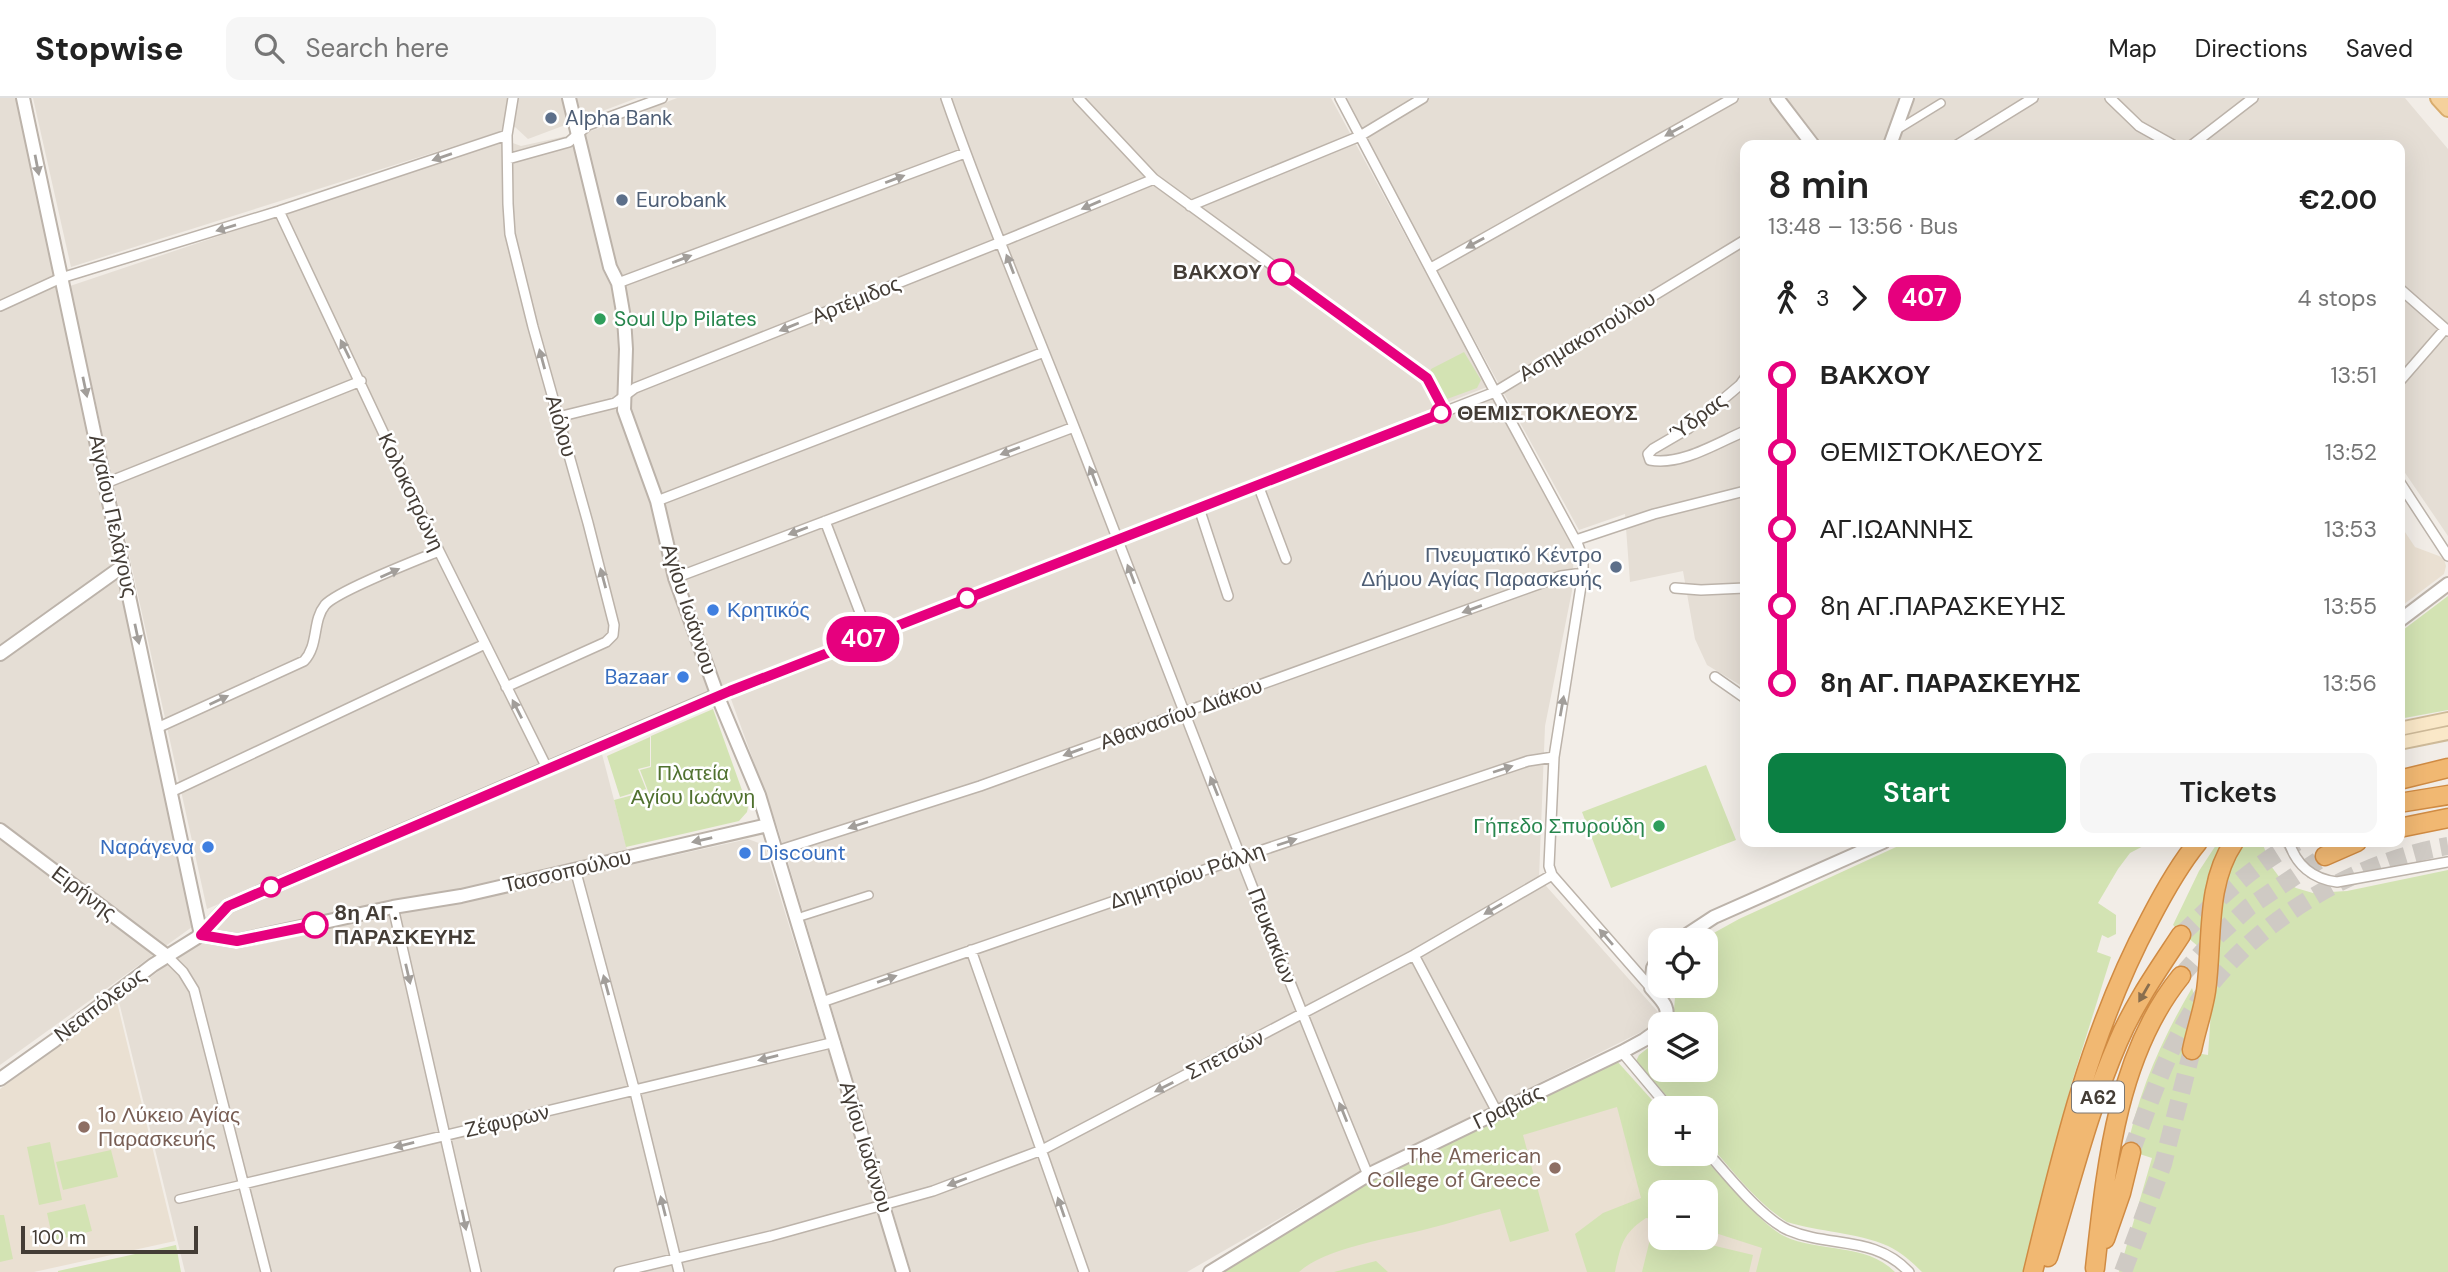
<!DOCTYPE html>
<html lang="en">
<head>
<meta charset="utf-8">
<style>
  :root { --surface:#fff; --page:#f6f6f6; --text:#222; --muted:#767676; --line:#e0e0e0; --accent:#0b8043 }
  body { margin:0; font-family:"DM Sans",sans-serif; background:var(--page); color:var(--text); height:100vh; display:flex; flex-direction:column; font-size:26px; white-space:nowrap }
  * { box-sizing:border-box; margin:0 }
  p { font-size:23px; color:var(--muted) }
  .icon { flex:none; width:38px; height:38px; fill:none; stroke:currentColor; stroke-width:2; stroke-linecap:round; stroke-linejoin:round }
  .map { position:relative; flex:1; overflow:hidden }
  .side { position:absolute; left:1740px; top:42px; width:665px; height:707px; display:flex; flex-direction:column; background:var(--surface); border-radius:14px; box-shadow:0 7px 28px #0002 }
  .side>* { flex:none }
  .badge { padding:0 14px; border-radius:23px; font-size:24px; line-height:46px }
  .buttons { position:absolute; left:1648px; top:830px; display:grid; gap:14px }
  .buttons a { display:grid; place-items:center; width:70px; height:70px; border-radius:14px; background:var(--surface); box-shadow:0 7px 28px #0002; font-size:35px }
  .scale { position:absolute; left:21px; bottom:18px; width:177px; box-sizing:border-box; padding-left:7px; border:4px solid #443d36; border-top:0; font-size:19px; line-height:24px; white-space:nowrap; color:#443d36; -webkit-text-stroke:5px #fff; paint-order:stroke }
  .map>.badge { position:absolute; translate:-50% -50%; box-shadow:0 0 0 4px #fff }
  .legs { display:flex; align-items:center; gap:10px; height:77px; padding:0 28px; font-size:23px }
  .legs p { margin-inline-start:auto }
  .head { display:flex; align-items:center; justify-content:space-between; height:119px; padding:0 28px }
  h1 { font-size:38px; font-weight:600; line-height:52px }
  .action { display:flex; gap:14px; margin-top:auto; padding:14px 28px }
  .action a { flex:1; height:80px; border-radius:14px; background:var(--accent); color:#fff; font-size:28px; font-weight:600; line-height:80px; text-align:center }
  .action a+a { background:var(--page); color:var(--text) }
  ul { padding:0 28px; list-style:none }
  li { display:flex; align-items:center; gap:24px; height:77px; font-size:26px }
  li i { display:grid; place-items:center; width:10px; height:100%; margin:0 9px; background:currentColor }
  li i::after { content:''; width:18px; height:18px; margin:-9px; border:5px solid; border-radius:50%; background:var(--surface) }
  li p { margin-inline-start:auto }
  li:first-child i { background:linear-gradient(#0000 50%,currentColor 0) }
  li:last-child i { background:linear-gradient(currentColor 50%,#0000 0) }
  header { display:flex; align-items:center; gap:42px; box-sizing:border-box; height:98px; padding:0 35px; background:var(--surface); border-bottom:2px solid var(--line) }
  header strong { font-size:33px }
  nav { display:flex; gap:38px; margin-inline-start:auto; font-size:24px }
  .search { width:490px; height:63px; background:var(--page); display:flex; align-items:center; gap:18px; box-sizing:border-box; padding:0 24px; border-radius:14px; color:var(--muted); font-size:26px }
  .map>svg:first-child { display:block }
  .residential { fill:#e5ded5 }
  .education { fill:#eae0d2; fill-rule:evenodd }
  .green { fill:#d3e3b3 }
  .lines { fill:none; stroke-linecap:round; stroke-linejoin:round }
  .motorway-tunnel { stroke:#cfcac4; stroke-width:18; stroke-dasharray:18 9; stroke-linecap:butt }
  .pedestrian-casing { stroke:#bcb3aa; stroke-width:10 }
  .minor-casing { stroke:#bcb3aa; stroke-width:12 }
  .tertiary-casing { stroke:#bcb3aa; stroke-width:16 }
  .secondary-casing { stroke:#ceba99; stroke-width:16 }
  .primary-casing { stroke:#d9ac6d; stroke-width:18 }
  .motorway-casing { stroke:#d08b43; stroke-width:21 }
  .pedestrian { stroke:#fff; stroke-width:7 }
  .minor { stroke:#fff; stroke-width:9 }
  .tertiary { stroke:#fff; stroke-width:12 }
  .secondary { stroke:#fae8c8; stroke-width:12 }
  .primary { stroke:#f5d19c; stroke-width:14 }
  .motorway { stroke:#f1b872; stroke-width:18 }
  .oneway { fill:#a29e9a }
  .oneway2 { fill:#896e4e }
  .line-1-casing { stroke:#fff; stroke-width:16 }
  .line-1 { stroke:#e6007e; stroke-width:10 }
  .service-dot { fill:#5c6f8a; stroke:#fff; stroke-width:2.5 }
  .stop-1-dot { fill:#fff; stroke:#e6007e; stroke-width:3.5 }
  .leisure-dot { fill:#2e9e5b; stroke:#fff; stroke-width:2.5 }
  .shop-dot { fill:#3f7fe0; stroke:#fff; stroke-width:2.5 }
  .education-dot { fill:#8d6e63; stroke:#fff; stroke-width:2.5 }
  .labels { text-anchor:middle; stroke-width:5; stroke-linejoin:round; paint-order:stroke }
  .shield { fill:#fff; stroke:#7c7772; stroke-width:2 }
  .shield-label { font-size:19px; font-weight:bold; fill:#443d36 }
  .service-label { font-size:21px; fill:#4e5e75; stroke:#fff; text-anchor:start }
  .stop-label { font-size:21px; font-weight:bold; fill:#443d36; stroke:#fff; text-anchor:start }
  .street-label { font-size:21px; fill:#443d36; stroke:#fff }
  .leisure-label { font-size:21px; fill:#27864d; stroke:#fff; text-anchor:start }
  .shop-label { font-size:21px; fill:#366cbe; stroke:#fff; text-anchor:start }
  .park-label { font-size:21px; fill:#50712f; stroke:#fff }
  .education-label { font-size:21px; fill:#785e54; stroke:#fff; text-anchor:start }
</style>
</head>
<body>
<header>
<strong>Stopwise</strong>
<div class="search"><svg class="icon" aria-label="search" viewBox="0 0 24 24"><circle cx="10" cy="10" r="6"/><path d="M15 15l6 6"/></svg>Search here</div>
<nav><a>Map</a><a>Directions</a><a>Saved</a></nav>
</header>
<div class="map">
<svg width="2448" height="1174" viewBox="0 0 2448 1174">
  <rect width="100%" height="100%" fill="#f2ede7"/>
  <!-- residential -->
  <path class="residential" d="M0,0H17L54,182L121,473L192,829L0,967Z
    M33,0H637L528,41L515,29L71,169Z
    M677,0H1331L1487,289L738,583L207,811L70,188L505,42L521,48L594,32Z
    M1342,0H2405L2448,51V438L2399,366V47H1745V590L1707,567L1695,541L1683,473L1630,484L1625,416L1579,432Z
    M1491,298L1574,452L1572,493L1545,628L1539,780L1659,915L1655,927L1355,1077L1187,1174H911L778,731L731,601Z
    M602,656L631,767L748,741L764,747L897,1174H185L119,904L201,840L236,810Z"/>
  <!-- education -->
  <path class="education" d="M2399,425L2415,449L2439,458L2444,461L2446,468L2444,476L2399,510Z
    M117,904L175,1143L34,1174H0V991Z
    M1616,964L1661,1055H1697L1784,1174H1224ZM1661,1094H1706V1139H1661Z"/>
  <!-- green -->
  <path class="green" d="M1464,254L1481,282L1477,290L1447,301C1438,295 1430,281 1431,271Z
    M2448,498V612L2399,621V535Z
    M713,611L748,709L747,714L739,723L626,749L614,702L648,693L640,672L651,669V638Z
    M650,639V668L638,671L646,691L620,699L607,658Z
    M1706,667L1736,742L1611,790L1582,714Z
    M1907,744H2151L2130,755L2118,771L2098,805L2116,817V836L2108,840L2102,837L2097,854L2111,859L2071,987L2023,1174H1922C1912,1164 1901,1154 1888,1148C1856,1134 1819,1134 1787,1124C1755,1104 1731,1070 1706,1043V1010H1677L1636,963L1639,957L1661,940V971H1706V926H1673L1675,899L1664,887H1706V842H1701L1739,821Z
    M2218,744H2223L2205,792L2200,850L2173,827L2199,773Z
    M2229,744H2262L2271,768L2280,780L2296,790L2313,795L2347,793L2448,772V1174H2119L2152,1060L2127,1052C2138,994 2162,941 2192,890L2196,904L2190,954L2208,957L2211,913L2202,867Z
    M1616,962L1661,1012V1055H1699C1720,1076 1760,1126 1784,1138C1819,1155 1865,1144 1895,1174H1756L1762,1150L1706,1132V1094H1661V1122L1646,1120C1622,1136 1621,1147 1615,1174H1587L1575,1136L1603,1115L1641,1100L1617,1009L1523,1037L1549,1133L1510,1144L1500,1111C1475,1117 1451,1125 1427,1131C1392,1140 1324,1150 1299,1174H1223C1344,1087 1482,1028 1616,962Z
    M50,1044L62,1102L39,1107L27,1049Z
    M111,1052L118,1079L63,1092L56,1064Z
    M85,1106L92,1133L53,1143L47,1115Z
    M0,1117H4L13,1161L0,1164Z
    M1652,1133L1661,1135V1139H1678L1753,1157L1749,1174H1642Z
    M176,1147L181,1174H58V1173Z
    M1376,1163L1388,1174H1334Z"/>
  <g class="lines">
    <!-- motorway-tunnel -->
    <path class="motorway-tunnel" d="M2181,837C2217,802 2252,768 2297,744
      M2181,878L2215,840L2249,809L2325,758
      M2131,1054C2150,1004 2167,952 2196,907C2248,827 2354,763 2448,748
      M2123,1174L2163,1066L2192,952"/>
    <defs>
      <path id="pedestrian" d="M1897,32L1941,5
        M803,818L869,797
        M179,1101L243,1086"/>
      <path id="minor" d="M946,0C988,121 1039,238 1085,357C1178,598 1270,839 1368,1077
        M1078,0L1154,81L1427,280L1445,314
        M1340,0L1495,294L1578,447L1583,461V475L1554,659L1549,768L1552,777L1651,890
        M2110,0L2139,28L2173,47
        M1957,47L2033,0
        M2192,47L2253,0
        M508,61L569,44L588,27L662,0
        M1190,108L1360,38L1423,0
        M279,113L439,453L548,672
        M1431,170L1733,0
        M618,185L965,55
        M2399,190L2448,233
        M0,208L61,180L279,113L507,37
        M1745,280L1740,287L1689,330L1653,351L1648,356L1650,362C1681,368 1717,345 1745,333
        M2399,284L2445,231
        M558,319L615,305L635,290L1001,144L1154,81
        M2399,383L2448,458
        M106,385L361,283
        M1258,387L1286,461
        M657,403L1044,254
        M1199,410L1228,498
        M825,423L869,538
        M1576,442L1654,416L1745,393
        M675,480L1074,329
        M1675,490L1701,492L1745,490
        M1715,579L1745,600
        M506,589L606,544L613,537L614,527L588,425L533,229L510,136L508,106L507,37L513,0
        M718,597L1495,294L1745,142
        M157,630L304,563C319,547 312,523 325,507C337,493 417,462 439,453
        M171,694L485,546
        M2289,744C2296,767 2313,781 2337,784L2448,764
        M777,753L980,688L1561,478L1583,475
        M575,771L635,994L679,1174
        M393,809L476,1174
        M971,852L1084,1174
        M1414,857L1497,1014
        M167,858L183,874L194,892L266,1174
        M822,904L1242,759L1528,663L1554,659
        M1622,954L1669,1010
        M1706,1053C1727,1076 1760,1119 1788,1132C1830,1150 1874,1137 1909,1174
        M243,1086L835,944
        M619,1174L771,1138L883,1107L933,1093L1042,1052L1414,857L1552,777"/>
      <path id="tertiary" d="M23,0L201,837
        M569,0L610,169L618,185L624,220L626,251L624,312L657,403L675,480L720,604L759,697L903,1174
        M1777,0L1813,47
        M1890,47L1907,0
        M2399,523L2448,486
        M0,556L123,468
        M0,732L167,858
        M201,837L237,843L393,809L461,798L768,727
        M1679,842L1714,819L1883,744
        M1661,856L1653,870L1651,890C1661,902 1672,909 1664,926
        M0,981L55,942L153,867L201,837L228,808L718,597
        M1210,1174L1368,1077L1622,954L1644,942L1661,930"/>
      <path id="secondary" d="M2399,631L2448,621
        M2399,645L2448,635"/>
      <path id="primary" d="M2438,0L2448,11"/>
      <path id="motorway" d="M2399,682L2448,670
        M2399,705L2448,697
        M2399,730L2448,720
        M2325,758L2357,744
        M2192,952C2196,932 2203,913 2206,893C2213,843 2205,787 2234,744
        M2105,1141L2121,1095L2131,1054
        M2048,1159C2070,1088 2088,1013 2118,944C2134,906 2158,872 2181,837
        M2095,1170C2106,1072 2116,958 2181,878
        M2033,1174C2062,1053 2091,931 2150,821C2164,794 2179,767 2198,744"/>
    </defs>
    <!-- pedestrian casing -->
    <use href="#pedestrian" class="pedestrian-casing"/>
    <!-- minor casing -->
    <use href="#minor" class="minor-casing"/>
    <!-- tertiary casing -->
    <use href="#tertiary" class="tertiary-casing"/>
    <!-- secondary casing -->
    <use href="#secondary" class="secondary-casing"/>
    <!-- primary casing -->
    <use href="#primary" class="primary-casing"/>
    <!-- motorway casing -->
    <use href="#motorway" class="motorway-casing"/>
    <!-- pedestrian -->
    <use href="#pedestrian" class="pedestrian"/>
    <!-- minor -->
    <use href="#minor" class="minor"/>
    <!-- tertiary -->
    <use href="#tertiary" class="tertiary"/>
    <!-- secondary -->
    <use href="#secondary" class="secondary"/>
    <!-- primary -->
    <use href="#primary" class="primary"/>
    <!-- motorway -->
    <use href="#motorway" class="motorway"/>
  </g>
  <!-- one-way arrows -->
  <defs><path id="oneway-solid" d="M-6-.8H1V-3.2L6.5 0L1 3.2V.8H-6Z" transform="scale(1.75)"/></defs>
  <g class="oneway">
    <use href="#oneway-solid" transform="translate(1674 33) rotate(151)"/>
    <use href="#oneway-solid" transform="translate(442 59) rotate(161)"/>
    <use href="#oneway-solid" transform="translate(37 67) rotate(79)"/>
    <use href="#oneway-solid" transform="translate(895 81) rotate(-21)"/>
    <use href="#oneway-solid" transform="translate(1091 107) rotate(157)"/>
    <use href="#oneway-solid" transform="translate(226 130) rotate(163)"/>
    <use href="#oneway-solid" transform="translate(1475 145) rotate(151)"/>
    <use href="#oneway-solid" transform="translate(682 161) rotate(-21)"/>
    <use href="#oneway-solid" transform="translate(1010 166) rotate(-111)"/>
    <use href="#oneway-solid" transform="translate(789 229) rotate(158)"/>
    <use href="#oneway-solid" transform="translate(345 251) rotate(-116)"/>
    <use href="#oneway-solid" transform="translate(542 261) rotate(-105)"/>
    <use href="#oneway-solid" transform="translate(85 289) rotate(78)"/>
    <use href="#oneway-solid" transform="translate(1010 353) rotate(159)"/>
    <use href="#oneway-solid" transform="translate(1093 378) rotate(-111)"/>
    <use href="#oneway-solid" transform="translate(798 433) rotate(159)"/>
    <use href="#oneway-solid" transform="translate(390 475) rotate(-24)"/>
    <use href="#oneway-solid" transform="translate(1131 476) rotate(-111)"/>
    <use href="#oneway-solid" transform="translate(603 480) rotate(-105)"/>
    <use href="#oneway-solid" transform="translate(1472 511) rotate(160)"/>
    <use href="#oneway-solid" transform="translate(137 536) rotate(78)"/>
    <use href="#oneway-solid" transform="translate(219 602) rotate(-25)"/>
    <use href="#oneway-solid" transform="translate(1562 608) rotate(-80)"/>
    <use href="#oneway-solid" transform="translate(517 611) rotate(-117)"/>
    <use href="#oneway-solid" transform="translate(1073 654) rotate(160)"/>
    <use href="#oneway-solid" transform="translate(1503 671) rotate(-18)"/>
    <use href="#oneway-solid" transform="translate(1214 688) rotate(-112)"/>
    <use href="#oneway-solid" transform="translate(858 727) rotate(162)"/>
    <use href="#oneway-solid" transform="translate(702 742) rotate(167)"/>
    <use href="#oneway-solid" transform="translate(1287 744) rotate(-18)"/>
    <use href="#oneway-solid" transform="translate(1493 811) rotate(150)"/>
    <use href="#oneway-solid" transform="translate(1606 839) rotate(-131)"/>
    <use href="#oneway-solid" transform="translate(408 876) rotate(77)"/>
    <use href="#oneway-solid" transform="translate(887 881) rotate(-19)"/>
    <use href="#oneway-solid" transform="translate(606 887) rotate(-105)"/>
    <use href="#oneway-solid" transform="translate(768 960) rotate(166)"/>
    <use href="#oneway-solid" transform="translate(1164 989) rotate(153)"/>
    <use href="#oneway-solid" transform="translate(1343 1014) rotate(-112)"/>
    <use href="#oneway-solid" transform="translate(404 1047) rotate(166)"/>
    <use href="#oneway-solid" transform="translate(957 1084) rotate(159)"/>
    <use href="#oneway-solid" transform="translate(663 1108) rotate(-104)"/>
    <use href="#oneway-solid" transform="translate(1061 1109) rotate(-109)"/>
    <use href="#oneway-solid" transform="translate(464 1122) rotate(78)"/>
  </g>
  <use class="oneway2" href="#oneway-solid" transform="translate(2144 895) rotate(120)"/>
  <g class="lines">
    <defs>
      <path id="line-1" d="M315,827L237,843L201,837L228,808L730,593L1445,314L1427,280L1281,174"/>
    </defs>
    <!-- line-1 casing -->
    <use href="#line-1" class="line-1-casing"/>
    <!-- line-1 -->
    <use href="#line-1" class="line-1"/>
  </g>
  <!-- markers -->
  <g class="service-dot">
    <circle cx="551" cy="20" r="7"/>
    <circle cx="622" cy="102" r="7"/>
    <circle cx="1616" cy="469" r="7"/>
  </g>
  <g class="stop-1-dot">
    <circle cx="1281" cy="174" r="12"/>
    <circle cx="1441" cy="315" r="9"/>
    <circle cx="967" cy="500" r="9"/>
    <circle cx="271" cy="789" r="9"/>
    <circle cx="315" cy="827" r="12"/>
  </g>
  <g class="leisure-dot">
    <circle cx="600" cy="221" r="7"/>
    <circle cx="1659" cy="728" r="7"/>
  </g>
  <g class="shop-dot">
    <circle cx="713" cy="512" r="7"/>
    <circle cx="683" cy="579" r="7"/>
    <circle cx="208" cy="749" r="7"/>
    <circle cx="745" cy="755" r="7"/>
  </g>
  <g class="education-dot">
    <circle cx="84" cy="1029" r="7"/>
    <circle cx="1555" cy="1070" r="7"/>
  </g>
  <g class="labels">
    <!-- shield labels -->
    <rect class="shield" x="2072" y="983.5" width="52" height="31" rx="5"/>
    <g class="shield-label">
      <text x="2098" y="1006">Α62</text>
    </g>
    <!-- service labels -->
    <g class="service-label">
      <text x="565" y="27">Alpha Bank</text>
      <text x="636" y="109">Eurobank</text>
      <text x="1602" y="464" text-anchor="end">Πνευματικό Κέντρο<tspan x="1602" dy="24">Δήμου Αγίας Παρασκευής</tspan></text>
    </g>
    <!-- stop labels -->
    <g class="stop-label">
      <text x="1262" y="181" text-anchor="end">ΒΑΚΧΟΥ</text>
      <text x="1457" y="322">ΘΕΜΙΣΤΟΚΛΕΟΥΣ</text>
      <text x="334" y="822">8η ΑΓ.<tspan x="334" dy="24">ΠΑΡΑΣΚΕΥΗΣ</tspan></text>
    </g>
    <!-- street labels -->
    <g class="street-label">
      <text transform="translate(856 202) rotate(-22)" y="7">Αρτέμιδος</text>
      <text transform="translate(1587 238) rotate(-31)" y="7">Ασημακοπούλου</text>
      <text transform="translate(1698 319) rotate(-37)" y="7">Ύδρας</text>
      <text transform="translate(561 328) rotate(74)" y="7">Αιόλου</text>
      <text transform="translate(411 394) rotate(65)" y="7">Κολοκοτρώνη</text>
      <text transform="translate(113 418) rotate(78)" y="7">Αιγαίου Πελάγους</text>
      <text transform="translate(689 511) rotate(72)" y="7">Αγίου Ιωάννου</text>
      <text transform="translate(1181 616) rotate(-20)" y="7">Αθανασίου Διάκου</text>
      <text transform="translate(567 773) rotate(-13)" y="7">Τασσοπούλου</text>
      <text transform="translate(1187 778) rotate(-19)" y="7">Δημητρίου Ράλλη</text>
      <text transform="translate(84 795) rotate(37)" y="7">Ειρήνης</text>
      <text transform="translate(1272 838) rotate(69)" y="7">Πευκακίων</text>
      <text transform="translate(100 907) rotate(-37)" y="7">Νεαπόλεως</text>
      <text transform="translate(1225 957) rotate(-27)" y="7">Σπετσών</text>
      <text transform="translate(1508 1009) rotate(-26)" y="7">Γραβιάς</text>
      <text transform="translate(507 1023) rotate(-13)" y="7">Ζέφυρων</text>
      <text transform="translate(866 1049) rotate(73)" y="7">Αγίου Ιωάννου</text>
    </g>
    <!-- leisure labels -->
    <g class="leisure-label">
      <text x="614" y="228">Soul Up Pilates</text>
      <text x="1645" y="735" text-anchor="end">Γήπεδο Σπυρούδη</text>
    </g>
    <!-- shop labels -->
    <g class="shop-label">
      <text x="727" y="519">Κρητικός</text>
      <text x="669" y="586" text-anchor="end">Bazaar</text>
      <text x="194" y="756" text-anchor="end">Ναράγενα</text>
      <text x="759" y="762">Discount</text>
    </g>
    <!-- park labels -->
    <g class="park-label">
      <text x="693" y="682">Πλατεία<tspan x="693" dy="24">Αγίου Ιωάννη</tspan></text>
    </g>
    <!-- education labels -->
    <g class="education-label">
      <text x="98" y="1024">1ο Λύκειο Αγίας<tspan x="98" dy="24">Παρασκευής</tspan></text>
      <text x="1541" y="1065" text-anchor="end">The American<tspan x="1541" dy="24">College of Greece</tspan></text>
    </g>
  </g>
</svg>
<div class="buttons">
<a><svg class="icon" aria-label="locate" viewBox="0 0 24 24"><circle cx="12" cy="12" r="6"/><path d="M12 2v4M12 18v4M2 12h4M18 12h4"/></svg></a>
<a><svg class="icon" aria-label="layers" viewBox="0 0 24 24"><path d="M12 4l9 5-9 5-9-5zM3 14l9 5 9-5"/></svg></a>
<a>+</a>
<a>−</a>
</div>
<div class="scale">100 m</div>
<b class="badge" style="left:863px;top:541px;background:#e6007e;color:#fff">407</b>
<section class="side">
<div class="head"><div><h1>8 min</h1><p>13:48 – 13:56 · Bus</p></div><b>€2.00</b></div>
<div class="legs"><svg class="icon" aria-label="walk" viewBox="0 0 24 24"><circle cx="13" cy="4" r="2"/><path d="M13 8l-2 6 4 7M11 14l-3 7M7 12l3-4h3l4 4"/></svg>3<svg class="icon" aria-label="forward" viewBox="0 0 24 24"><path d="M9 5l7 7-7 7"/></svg><b class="badge" style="background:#e6007e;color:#fff">407</b><p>4 stops</p></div>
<ul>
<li><i style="color:#e6007e"></i><b>ΒΑΚΧΟΥ</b><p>13:51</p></li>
<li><i style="color:#e6007e"></i><span>ΘΕΜΙΣΤΟΚΛΕΟΥΣ</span><p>13:52</p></li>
<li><i style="color:#e6007e"></i><span>ΑΓ.ΙΩΑΝΝΗΣ</span><p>13:53</p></li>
<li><i style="color:#e6007e"></i><span>8η ΑΓ.ΠΑΡΑΣΚΕΥΗΣ</span><p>13:55</p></li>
<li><i style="color:#e6007e"></i><b>8η ΑΓ. ΠΑΡΑΣΚΕΥΗΣ</b><p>13:56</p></li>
</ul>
<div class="action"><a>Start</a><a>Tickets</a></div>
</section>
</div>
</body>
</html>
